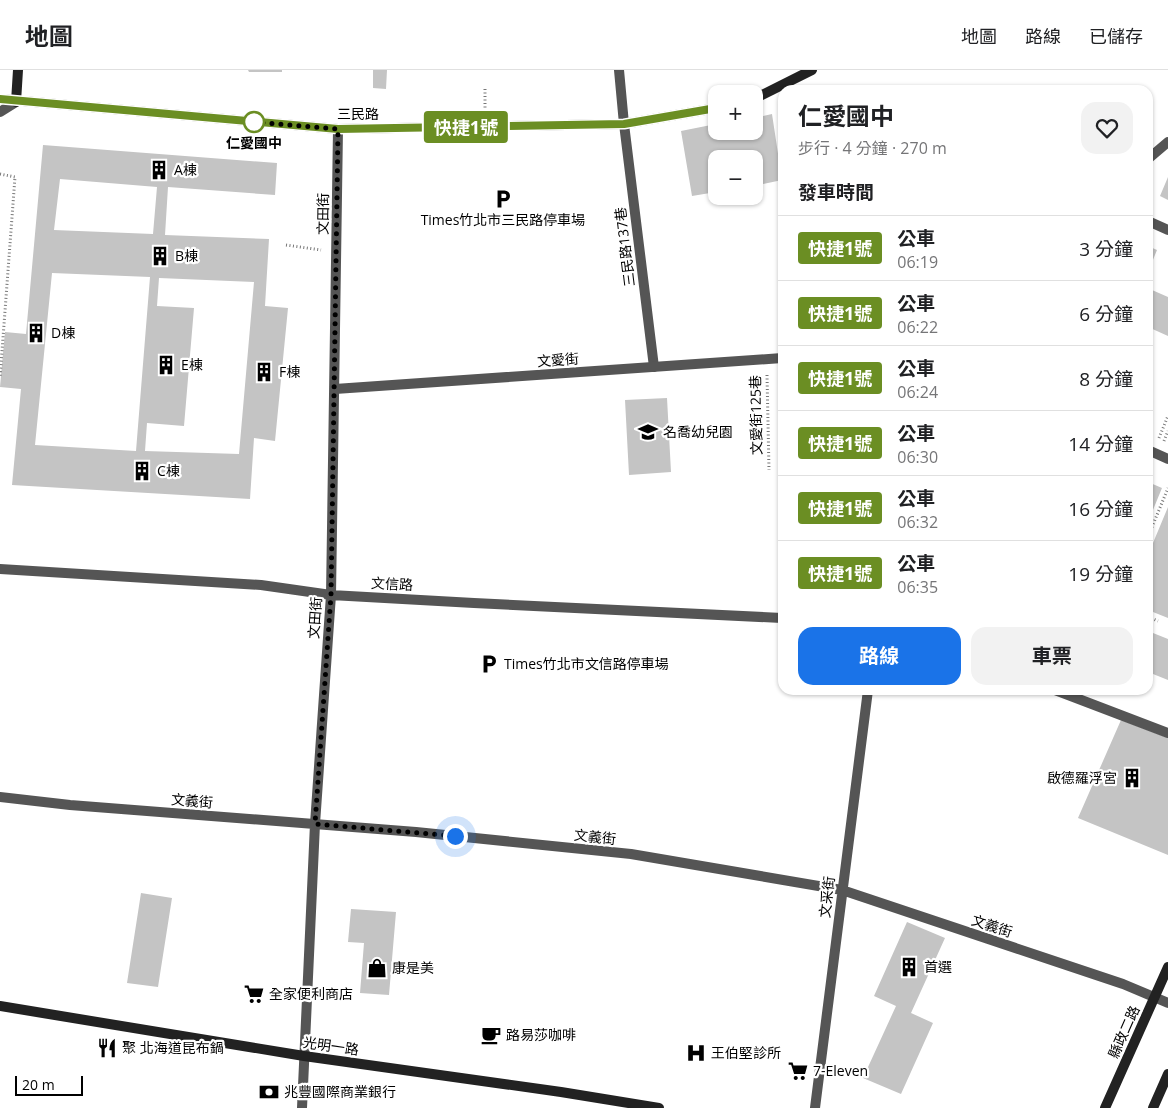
<!DOCTYPE html>
<html lang="zh-TW">
<head>
<meta charset="utf-8">
<style>
  :root { --surface:#fff; --page:#f2f2f2; --text:#202124; --muted:#757577; --line:#e0e0e0; --accent:#1a73e8 }
  body { margin:0; font-family:"Open Sans","Noto Sans TC",sans-serif; background:var(--page); color:var(--text); height:100vh; display:flex; flex-direction:column; font-size:19px; white-space:nowrap }
  * { box-sizing:border-box; margin:0 }
  p { font-size:16px; color:var(--muted) }
  .icon { flex:none; width:28px; height:28px; fill:none; stroke:currentColor; stroke-width:2; stroke-linecap:round; stroke-linejoin:round }
  .map { position:relative; flex:1; overflow:hidden }
  .sheet { position:absolute; left:778px; top:15px; width:375px; height:610px; display:flex; flex-direction:column; background:var(--surface); border-radius:15px; box-shadow:0 1px 4px #0004 }
  .sheet>* { flex:none }
  .badge { padding:0 10px; border-radius:4px; font-size:18px; line-height:32px }
  .controls { position:absolute; left:708px; top:15px; display:grid; gap:10px }
  .controls a { display:grid; place-items:center; width:55px; height:55px; border-radius:10px; background:var(--surface); box-shadow:0 1px 4px #0004; font-size:25px }
  .scale { position:absolute; left:15px; bottom:12px; width:68px; box-sizing:border-box; padding-left:5px; border:2px solid #000; border-top:0; font-size:14px; line-height:18px; white-space:nowrap; color:#000; -webkit-text-stroke:4px #fff; paint-order:stroke }
  .you { position:absolute; width:25px; height:25px; margin:-12px; border:4px solid #fff; border-radius:50%; background:#1a73e8; box-shadow:0 0 0 8px #1a73e833 }
  .map>.badge { position:absolute; translate:-50% -50%; box-shadow:0 0 0 2px #fff }
  h2 { padding:0 20px; font-size:19px; line-height:45px }
  .round { display:grid; place-items:center; flex:none; width:52px; height:52px; border-radius:15px; background:var(--page) }
  .summary { display:flex; align-items:center; justify-content:space-between; height:85px; padding:0 20px }
  h1 { font-size:24px; font-weight:700; line-height:38px }
  .action { display:flex; gap:10px; margin-top:auto; padding:10px 20px }
  .action a { flex:1; height:58px; border-radius:15px; background:var(--accent); color:#fff; font-size:20px; font-weight:700; line-height:58px; text-align:center }
  .action a+a { background:var(--page); color:var(--text) }
  ul { padding:0; list-style:none }
  li { display:flex; align-items:center; gap:15px; height:65px; padding:0 20px; border-top:1px solid var(--line) }
  li div { flex:1 }
  li b { display:block; font-size:19px }
  li em { font-style:normal }
  li .badge { min-width:55px; font-weight:700; text-align:center }
  header { display:flex; align-items:center; gap:30px; box-sizing:border-box; height:70px; padding:0 25px; background:var(--surface); border-bottom:1px solid var(--line) }
  header strong { font-size:24px }
  nav { display:flex; gap:28px; margin-inline-start:auto; font-size:18px }
  .map>svg:first-child { display:block }
  .building { fill:#c4c4c4; fill-rule:evenodd }
  .lines { fill:none; stroke-linecap:round; stroke-linejoin:round }
  .path { stroke:#777; stroke-width:3; stroke-dasharray:1 2.5; stroke-linecap:butt }
  .lane { stroke:#555; stroke-width:10 }
  .street { stroke:#555; stroke-width:10 }
  .secondary { stroke:#222; stroke-width:10 }
  .line-casing { stroke:#fff; stroke-width:11 }
  .line { stroke:#6b8e23; stroke-width:8 }
  .walk { stroke:#000; stroke-width:5; stroke-dasharray:0 9 }
  .stop-dot { fill:#fff; stroke:#6b8e23; stroke-width:2.5 }
  .labels { text-anchor:middle; stroke-width:4.5; stroke-linejoin:round; paint-order:stroke }
  .street-label { font-size:14px; fill:#000; stroke:#fff }
  .stop-label { font-size:14px; font-weight:bold; fill:#000; stroke:#fff }
  .poi-label { font-size:14px; fill:#000; stroke:#fff; text-anchor:start }
</style>
</head>
<body>
<header>
<strong>地圖</strong>
<nav><a>地圖</a><a>路線</a><a>已儲存</a></nav>
</header>
<div class="map">
<svg width="1168" height="1038" viewBox="0 0 1168 1038">
  <rect width="100%" height="100%" fill="#fff"/>
  <!-- building -->
  <path class="building" d="M248,0H282V2H249Z
    M373,0H387L386,19L373,18Z
    M772,44L782,110L754,116V89H716V122L692,126L681,61L716,54V61H754V48Z
    M43,75L277,93L275,125L168,117L165,165L269,169L265,236L288,238L275,371L254,368L250,429L12,415L21,319L0,317L5,262L26,264ZM60,109L157,117L153,164L54,160ZM52,203L150,207L136,381L35,375ZM159,208L254,212L239,384L145,381L147,353L184,356L194,238L157,236Z
    M1168,107V130L1160,126Z
    M1148,176L1157,180L1148,202Z
    M1152,220L1168,227V266L1148,257V231Z
    M667,328L671,402L629,405L625,330Z
    M1148,412L1162,418L1148,452Z
    M1168,437V548L1148,540V485Z
    M1148,561L1168,569V610L1148,602Z
    M1121,650L1168,668V785L1078,748Z
    M141,823L172,828L158,917L127,913Z
    M351,839L396,842L389,925L360,923L364,873L348,872Z
    M907,852L945,868L911,943L933,953L901,1024L863,1008L896,936L874,926Z"/>
  <g class="lines">
    <!-- path -->
    <path class="path" d="M485,41V19
      M0,104L15,107L0,308
      M286,175L321,180
      M767,305L769,400
      M1159,368L1168,346
      M1164,371L1168,361
      M1148,467L1168,418
      M1148,547L1158,551"/>
    <!-- lane -->
    <path class="lane" d="M0,42L16,32
      M624,54L654,297"/>
    <!-- street -->
    <path class="street" d="M619,0L624,54
      M1148,89L1168,72
      M1148,151L1168,160
      M335,319L782,288
      M1148,380L1168,389
      M0,499L261,515L331,525L474,533L782,548
      M1055,620L1168,663
      M0,727L70,735L416,762L631,784L842,820L1123,914L1168,933
      M302,1038L315,754L331,525L338,59
      M815,1038L868,620"/>
    <!-- secondary -->
    <path class="secondary" d="M0,29L338,59L624,54L716,38
      M754,29L812,0
      M16,32L18,0
      M0,936L304,986L561,1022L659,1038
      M1105,1038L1168,897
      M1153,1038L1168,1004"/>
  </g>
  <g class="lines">
    <defs>
      <path id="line" d="M0,29L338,59L624,54L716,38"/>
    </defs>
    <!-- line casing -->
    <use href="#line" class="line-casing"/>
    <!-- line -->
    <use href="#line" class="line"/>
    <!-- walk -->
    <path class="walk" d="M254,52L338,59L331,525L315,754L455,766"/>
  </g>
  <!-- icons -->
  <defs>
    <symbol id="building-bare" viewBox="-9 -9 18 18"><path d="M-4-6H4V6H1V3H-1V6H-4ZM-2.5-4.3h1.7v1.8h-1.7ZM.8-4.3h1.7v1.8H.8ZM-2.5-1h1.7V.8h-1.7ZM.8-1h1.7V.8H.8Z" fill="#000" stroke="#fff" stroke-width="2.5" paint-order="stroke"/></symbol>
    <symbol id="parking-bare" viewBox="-9 -9 18 18"><path d="M-3.5-5.5H1a3.5 3.5 0 0 1 0 7H-1V5.5H-3.5ZM-1-3.4V-.6H.8a1.4 1.4 0 0 0 0-2.8Z" fill="#000" stroke="#fff" stroke-width="2.5" paint-order="stroke"/></symbol>
    <symbol id="school-bare" viewBox="-9 -9 18 18"><path d="M0-5L7-2L0 1L-7-2ZM-4 1L0 2.5L4 1V4Q0 6-4 4Z" fill="#000" stroke="#fff" stroke-width="2.5" paint-order="stroke"/></symbol>
    <symbol id="shop-bare" viewBox="-9 -9 18 18"><path d="M-5-2.5h2.3a2.7 3.5 0 0 1 5.4 0H5L5.5 6h-11ZM-1.5-2.5h3a1.5 2.3 0 0 0-3 0Z" fill="#000" stroke="#fff" stroke-width="2.5" paint-order="stroke"/></symbol>
    <symbol id="supermarket-bare" viewBox="-9 -9 18 18"><path d="M-6-5.5h2.5l.6 2H6L4.5 2H-2.5L-4.4-4H-6ZM-1.5 3.2a1.3 1.3 0 1 0 .1 0ZM3 3.2a1.3 1.3 0 1 0 .1 0Z" fill="#000" stroke="#fff" stroke-width="2.5" paint-order="stroke"/></symbol>
    <symbol id="cafe-bare" viewBox="-9 -9 18 18"><path d="M-5.5-4.5H6V0H3Q3 3.5 0 3.5H-2.5Q-5.5 3.5-5.5 0ZM3-3.2v2h1.7v-2ZM-6 4.5H4V6H-6Z" fill="#000" stroke="#fff" stroke-width="2.5" paint-order="stroke"/></symbol>
    <symbol id="restaurant-bare" viewBox="-9 -9 18 18"><path d="M-5-6h1v4h1v-4h1v4h1v-4h1v5L-1.5 .5V6h-2V.5L-5-1ZM5-6V6H3V1.5H1.5Q1.5-4 5-6Z" fill="#000" stroke="#fff" stroke-width="2.5" paint-order="stroke"/></symbol>
    <symbol id="hospital-bare" viewBox="-9 -9 18 18"><path d="M-5-5h3v3.5h4V-5h3V5h-3V1.5h-4V5h-3Z" fill="#000" stroke="#fff" stroke-width="2.5" paint-order="stroke"/></symbol>
    <symbol id="bank-bare" viewBox="-9 -9 18 18"><path d="M-6-4H6V4H-6ZM0-2.3a2.3 2.3 0 1 0 0 4.6a2.3 2.3 0 1 0 0-4.6Z" fill="#000" stroke="#fff" stroke-width="2.5" paint-order="stroke"/></symbol>
  </defs>
  <g fill-rule="evenodd">
    <use href="#building-bare" x="145" y="86" width="28" height="28"/>
    <use href="#parking-bare" x="489" y="115" width="28" height="28"/>
    <use href="#building-bare" x="146" y="172" width="28" height="28"/>
    <use href="#building-bare" x="22" y="249" width="28" height="28"/>
    <use href="#building-bare" x="152" y="281" width="28" height="28"/>
    <use href="#building-bare" x="250" y="288" width="28" height="28"/>
    <use href="#school-bare" x="634" y="348" width="28" height="28"/>
    <use href="#building-bare" x="128" y="387" width="28" height="28"/>
    <use href="#parking-bare" x="475" y="580" width="28" height="28"/>
    <use href="#building-bare" x="1118" y="694" width="28" height="28"/>
    <use href="#building-bare" x="895" y="883" width="28" height="28"/>
    <use href="#shop-bare" x="363" y="884" width="28" height="28"/>
    <use href="#supermarket-bare" x="240" y="910" width="28" height="28"/>
    <use href="#cafe-bare" x="477" y="951" width="28" height="28"/>
    <use href="#restaurant-bare" x="93" y="964" width="28" height="28"/>
    <use href="#hospital-bare" x="682" y="969" width="28" height="28"/>
    <use href="#supermarket-bare" x="784" y="987" width="28" height="28"/>
    <use href="#bank-bare" x="255" y="1008" width="28" height="28"/>
  </g>
  <!-- markers -->
  <circle class="stop-dot" cx="254" cy="52" r="10"/>
  <g class="labels">
    <!-- street labels -->
    <g class="street-label">
      <text x="358" y="49">三民路</text>
      <text transform="translate(323 144) rotate(-89)" y="5">文田街</text>
      <text transform="translate(625 177) rotate(-97)" y="5">三民路137巷</text>
      <text transform="translate(558 290) rotate(-4)" y="5">文愛街</text>
      <text transform="translate(756 345) rotate(-91)" y="5">文愛街125巷</text>
      <text transform="translate(392 514) rotate(3)" y="5">文信路</text>
      <text transform="translate(315 548) rotate(-86)" y="5">文田街</text>
      <text transform="translate(192 731) rotate(5)" y="5">文義街</text>
      <text transform="translate(595 767) rotate(6)" y="5">文義街</text>
      <text transform="translate(827 827) rotate(-83)" y="5">文采街</text>
      <text transform="translate(992 856) rotate(18)" y="5">文義街</text>
      <text transform="translate(1124 962) rotate(-66)" y="5">縣政二路</text>
      <text transform="translate(331 976) rotate(8)" y="5">光明一路</text>
    </g>
    <!-- stop labels -->
    <g class="stop-label">
      <text x="254" y="78">仁愛國中</text>
    </g>
    <!-- poi labels -->
    <g class="poi-label">
      <text x="174" y="105">A棟</text>
      <text x="503" y="155" text-anchor="middle">Times竹北市三民路停車場</text>
      <text x="175" y="191">B棟</text>
      <text x="51" y="268">D棟</text>
      <text x="181" y="300">E棟</text>
      <text x="279" y="307">F棟</text>
      <text x="663" y="367">名喬幼兒園</text>
      <text x="157" y="406">C棟</text>
      <text x="504" y="599">Times竹北市文信路停車場</text>
      <text x="1117" y="713" text-anchor="end">啟德羅浮宮</text>
      <text x="924" y="902">首選</text>
      <text x="392" y="903">康是美</text>
      <text x="269" y="929">全家便利商店</text>
      <text x="506" y="970">路易莎咖啡</text>
      <text x="122" y="983">聚 北海道昆布鍋</text>
      <text x="711" y="988">王伯堅診所</text>
      <text x="813" y="1006">7-Eleven</text>
      <text x="284" y="1027">兆豐國際商業銀行</text>
    </g>
  </g>
</svg>
<div class="controls">
<a>+</a>
<a>−</a>
</div>
<div class="scale">20 m</div>
<div class="you" style="left:455px;top:766px"></div>
<b class="badge" style="left:466px;top:57px;background:#6b8e23;color:#fff">快捷1號</b>
<section class="sheet">
<div class="summary"><div><h1>仁愛國中</h1><p>步行 · 4 分鐘 · 270 m</p></div><a class="round"><svg class="icon" aria-label="heart" viewBox="0 0 24 24"><path d="M12 20l-8-8c-3-5 5-10 8-4 3-6 11-1 8 4z"/></svg></a></div>
<h2>發車時間</h2>
<ul>
<li><span class="badge" style="background:#6b8e23;color:#fff">快捷1號</span><div><b>公車</b><p>06:19</p></div><em>3 分鐘</em></li>
<li><span class="badge" style="background:#6b8e23;color:#fff">快捷1號</span><div><b>公車</b><p>06:22</p></div><em>6 分鐘</em></li>
<li><span class="badge" style="background:#6b8e23;color:#fff">快捷1號</span><div><b>公車</b><p>06:24</p></div><em>8 分鐘</em></li>
<li><span class="badge" style="background:#6b8e23;color:#fff">快捷1號</span><div><b>公車</b><p>06:30</p></div><em>14 分鐘</em></li>
<li><span class="badge" style="background:#6b8e23;color:#fff">快捷1號</span><div><b>公車</b><p>06:32</p></div><em>16 分鐘</em></li>
<li><span class="badge" style="background:#6b8e23;color:#fff">快捷1號</span><div><b>公車</b><p>06:35</p></div><em>19 分鐘</em></li>
</ul>
<div class="action"><a>路線</a><a>車票</a></div>
</section>
</div>
</body>
</html>
